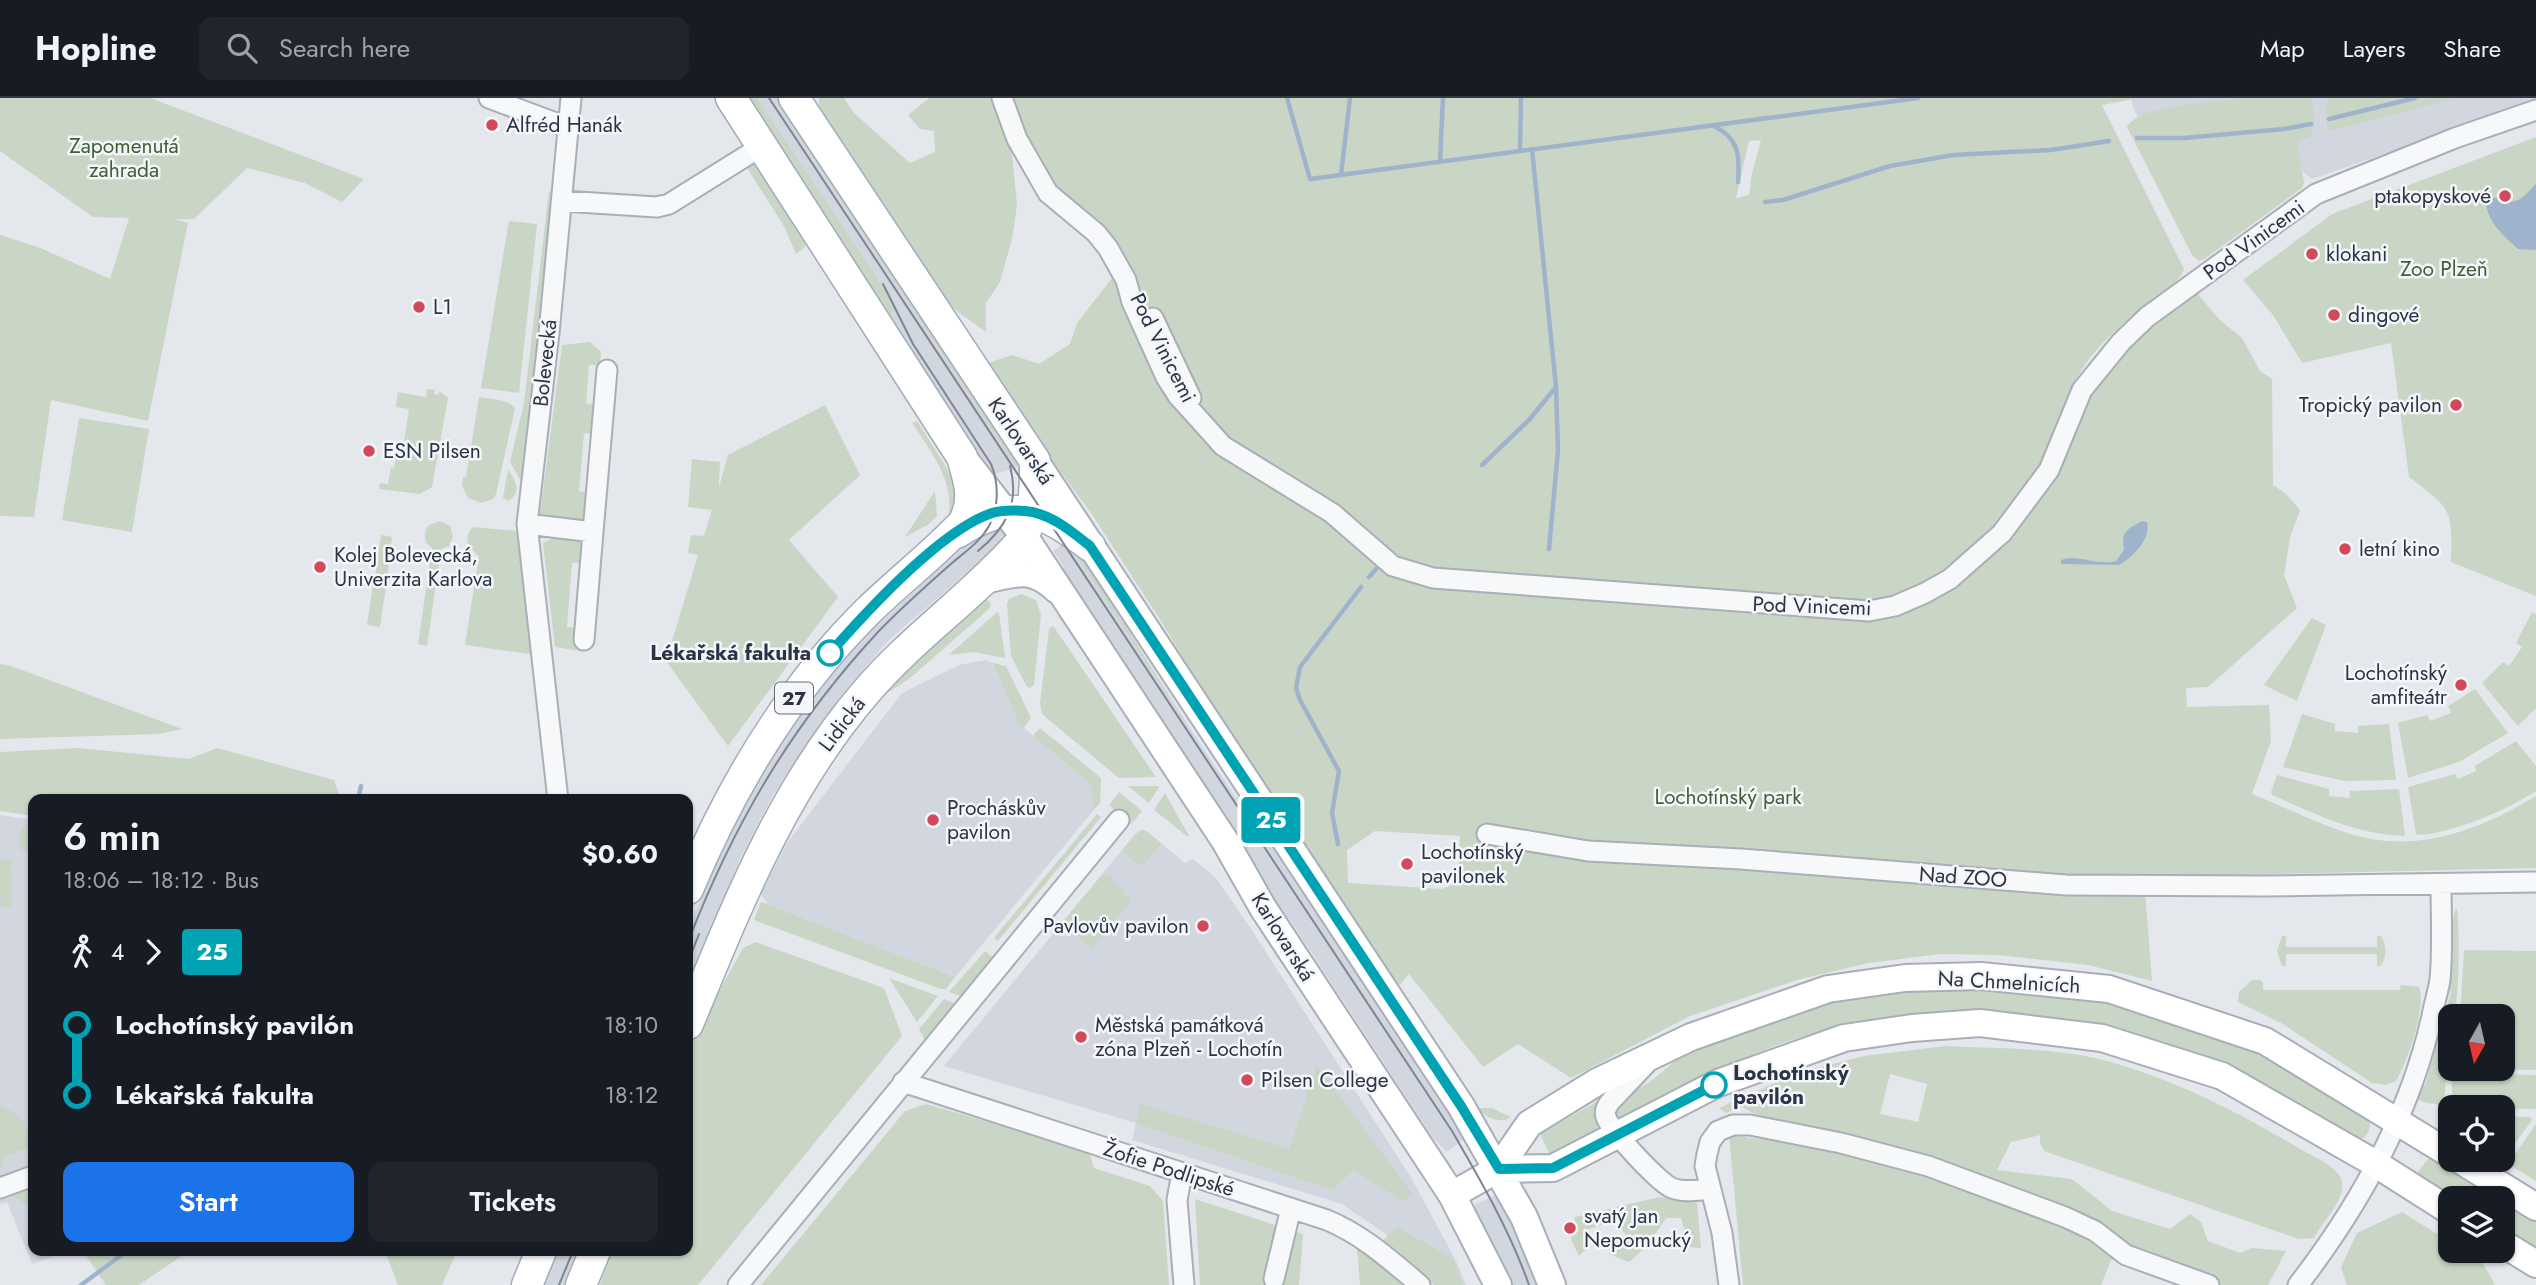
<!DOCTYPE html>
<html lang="en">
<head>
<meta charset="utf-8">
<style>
  :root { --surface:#171b24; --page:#20242c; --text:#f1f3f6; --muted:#9ea1a6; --line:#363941; --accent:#1a73e8 }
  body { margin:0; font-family:Jost,sans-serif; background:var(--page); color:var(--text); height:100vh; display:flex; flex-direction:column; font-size:26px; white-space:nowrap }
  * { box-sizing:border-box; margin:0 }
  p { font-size:23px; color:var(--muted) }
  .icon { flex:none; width:38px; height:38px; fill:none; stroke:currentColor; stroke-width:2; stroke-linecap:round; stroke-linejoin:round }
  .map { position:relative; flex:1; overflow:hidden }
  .side { position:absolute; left:28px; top:696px; width:665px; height:462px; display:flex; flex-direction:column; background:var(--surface); border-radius:14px; box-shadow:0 2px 5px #0004 }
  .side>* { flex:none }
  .badge { padding:0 14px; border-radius:5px; font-size:24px; line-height:46px }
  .needle { width:46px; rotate:188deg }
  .controls { position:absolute; left:2438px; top:906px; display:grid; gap:14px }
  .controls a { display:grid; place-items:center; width:77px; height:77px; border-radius:14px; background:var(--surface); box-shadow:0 2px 5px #0004; font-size:35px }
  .map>.badge { position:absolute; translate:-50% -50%; box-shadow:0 0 0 4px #fff }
  .legs { display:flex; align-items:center; gap:10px; height:77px; padding:0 35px; font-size:23px }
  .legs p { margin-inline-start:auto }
  .summary { display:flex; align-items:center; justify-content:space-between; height:119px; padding:0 35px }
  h1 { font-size:38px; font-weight:600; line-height:52px }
  .button { display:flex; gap:14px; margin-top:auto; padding:14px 35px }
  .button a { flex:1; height:80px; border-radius:14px; background:var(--accent); color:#fff; font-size:28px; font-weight:600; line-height:80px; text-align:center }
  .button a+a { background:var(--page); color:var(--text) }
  ul { padding:0 35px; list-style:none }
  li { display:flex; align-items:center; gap:24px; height:70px; font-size:26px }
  li i { display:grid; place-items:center; width:10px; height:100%; margin:0 9px; background:currentColor }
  li i::after { content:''; width:18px; height:18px; margin:-9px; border:5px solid; border-radius:50%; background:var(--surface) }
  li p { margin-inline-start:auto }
  li:first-child i { background:linear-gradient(#0000 50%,currentColor 0) }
  li:last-child i { background:linear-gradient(currentColor 50%,#0000 0) }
  header { display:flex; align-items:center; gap:42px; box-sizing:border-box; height:98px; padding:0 35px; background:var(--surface); border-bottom:2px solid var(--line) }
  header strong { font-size:33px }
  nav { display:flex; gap:38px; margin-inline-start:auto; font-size:24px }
  .search { width:490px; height:63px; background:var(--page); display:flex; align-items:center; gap:18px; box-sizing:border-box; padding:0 24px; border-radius:14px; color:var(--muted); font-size:26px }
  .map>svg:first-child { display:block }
  .built { fill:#d2d6de }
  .green { fill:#c9d6c5; fill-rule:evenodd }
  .water { fill:#9fb4cc }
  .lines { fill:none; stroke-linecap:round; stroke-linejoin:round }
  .stream { stroke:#9fb4cc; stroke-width:4.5 }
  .street-casing { stroke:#a9aeb7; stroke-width:23 }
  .secondary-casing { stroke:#a9aeb7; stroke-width:30 }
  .primary-casing { stroke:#a3abb8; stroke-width:33 }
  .street { stroke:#f7f8fa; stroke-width:19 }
  .secondary { stroke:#fff; stroke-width:26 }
  .primary { stroke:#fff; stroke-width:30 }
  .tram { stroke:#7d8696; stroke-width:2 }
  .line-1-casing { stroke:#fff; stroke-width:16 }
  .line-1 { stroke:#00a3b4; stroke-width:10 }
  .poi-dot { fill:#d1495b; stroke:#f4f6f9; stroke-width:2.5 }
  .stop-1-dot { fill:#fff; stroke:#00a3b4; stroke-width:3.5 }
  .labels { text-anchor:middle; stroke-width:5; stroke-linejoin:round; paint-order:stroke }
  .shield { fill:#f4f6f9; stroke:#676e7b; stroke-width:2 }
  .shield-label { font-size:19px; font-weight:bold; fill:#2b3445 }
  .poi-label { font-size:21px; fill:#2b3445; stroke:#f4f6f9; text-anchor:start }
  .park-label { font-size:21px; fill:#3f6138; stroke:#f4f6f9 }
  .street-label { font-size:21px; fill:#2b3445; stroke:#f4f6f9 }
  .stop-label { font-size:21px; font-weight:bold; fill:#2b3445; stroke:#f4f6f9; text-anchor:end }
</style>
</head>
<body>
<header>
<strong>Hopline</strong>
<div class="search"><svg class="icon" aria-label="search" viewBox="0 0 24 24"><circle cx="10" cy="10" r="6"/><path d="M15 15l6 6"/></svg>Search here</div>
<nav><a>Map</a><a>Layers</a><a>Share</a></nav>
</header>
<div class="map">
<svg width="2536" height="1187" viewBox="0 0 2536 1187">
  <rect width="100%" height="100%" fill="#e4e7ec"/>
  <!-- built -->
  <path class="built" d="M757,0H774L1017,370L992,377L889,216L893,213L884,190Z
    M2130,0H2536V4L2312,81L2303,74L2296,45L2144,36Z
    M998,418L1008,435L993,452L890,541L847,590L812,638L772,699L739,763L688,892V831L732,727L770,659L823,584L876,528Z
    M1067,444L1236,700L1243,696L1466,1039L1447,1054L1433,1040L1292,825L1262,786L1061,471L1064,469L1053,453Z
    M986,562L993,565L1018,625L1091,686L1093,713L955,879L767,806L761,796L786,746L902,595L959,567Z
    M0,717L33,722V1153H67L32,1166L7,1104L0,1106Z
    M1141,732L1146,733L1185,765L1193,761L1216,780L1251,831L1412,1081L1456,1163L1466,1187H1459L1342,1106L1132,1042L1136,1025L944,968L1136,735Z
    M1497,1096L1529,1163L1538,1187H1510L1474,1107Z
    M555,1153H581L568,1187H542Z"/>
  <!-- green -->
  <path class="green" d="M0,0H150L364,81L342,104L305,85L247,70L194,121H174L188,125L148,323L51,302L34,419L0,418V137L38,149L110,181L129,120L93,119L0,53Z
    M747,0H757L884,190L894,213L889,216Z
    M774,0H783L1019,361L1017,370Z
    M819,0H844L854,15L910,65L935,54L934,33L920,31L908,17L929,0H993L1012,56L1017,107L1012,141L1000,184L986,205V234L958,214L938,195L819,17Z
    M1012,0H2139L2102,7L2184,171C2177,190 2151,203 2136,215C2078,261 2060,299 2049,372L2082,292L2190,187L2220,222L2242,240L2260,273L2272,281L2273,387L2286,396L2300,412L2290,439L2284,477L2297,510L2208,589L2186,590L2187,609L2269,607L2271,643L2252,696C2284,709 2315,724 2347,735C2415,757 2478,733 2536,698V770L2144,779L2152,883L2088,867L1998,857L1941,856L1868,865L1797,882L1690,918L1571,980L1518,946L1483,969L1409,876L1400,887L1384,873L1236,647L1159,520L1093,418L1019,317L988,265L1012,257L1039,266L1070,246L1077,225L1119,171L1053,90L1026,43ZM1761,42L1752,75L1749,97L1736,100L1749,43ZM1375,733L1460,738L1458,784L1442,791L1348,785L1347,752Z
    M2248,0H2310L2312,2L2315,28L2310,39L2297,43L2304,84L2302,90L2203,162L2199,163L2192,157L2127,29C2138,7 2223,3 2248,0Z
    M2329,0H2455L2331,33L2328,31C2326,21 2325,10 2329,0Z
    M2536,39V498L2451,464C2452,409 2452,412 2409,379L2391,245L2302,265L2273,217L2243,182L2332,116Z
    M744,65H753L758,67L806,143L805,149L796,156L785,130Z
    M549,93L555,95L521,383L510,364L524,305Z
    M509,123L537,126L519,295L481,290Z
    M590,244L601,254L600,267H589L586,306L597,307L595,336L584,335L579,393L589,395L586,418C575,427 551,426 540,416L562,247Z
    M427,291L435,292L434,296L439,297V293L448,300L432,389L420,396L379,391L380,385L388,386L391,369L394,370L397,353L389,351L390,344L404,345L409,311L396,309L398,294L426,299Z
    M479,299C491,301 507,301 515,310L496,396L493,401L482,405L468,400L462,387L463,379H466Z
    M825,307L860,377L789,442L838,499L728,648L666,563L698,457L688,455L691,437L704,438L712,412L688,409L692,361L720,364L719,389L728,357Z
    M79,320L149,331L132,434L62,422Z
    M917,323L955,383L960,401L946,426C959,389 932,355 912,325Z
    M508,371C515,382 523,394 508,403L503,400Z
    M935,393L937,418L929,426L905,439Z
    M440,423L450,428L453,438L449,448L441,451L427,548L418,546L432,450C423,444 423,435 429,427Z
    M474,429L515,433L520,439L537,557L465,547L479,458C469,449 464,445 470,432Z
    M381,437L392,439L387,482L375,481Z
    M557,438L579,441L585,450V465H572L567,529L580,530V553L555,549L543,445Z
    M1067,444L1075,448L1198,643Z
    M373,487L386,489L380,529L367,527Z
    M1021,496L1036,502L1041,517L1034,587L1030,590L1027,589L1011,558L1007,506L1009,501Z
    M986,500L991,506L989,511L909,581L878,601Z
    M997,514L999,515L1005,560L974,554L949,557Z
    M1059,514L1168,680L1058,518Z
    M2532,514L2536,516V610L2518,628L2482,585L2503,564L2509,568L2522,549L2516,545Z
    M2312,520L2326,527L2297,603L2264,587Z
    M1052,528L1054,529L1156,679L1119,680L1042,616L1040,605L1049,531Z
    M993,565L1006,568L1031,620L1023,630L1018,625Z
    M0,566L11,568L182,631L158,636L0,641Z
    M2475,591L2508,635L2459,664L2408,680L2398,625L2427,617L2430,623L2451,615L2448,608Z
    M2302,616L2335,626V633L2358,635V628L2389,626L2396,682L2344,683L2283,669Z
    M1040,630L1101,680L1100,705L1093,713L1091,686L1033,638Z
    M2516,643L2536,668V693C2506,712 2477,724 2443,733C2434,735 2424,738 2416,736L2408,689L2455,676L2458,681L2476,673L2475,668Z
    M78,650L189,661L217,650L334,682L341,702H33V718L0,713V654Z
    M2277,677L2329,691V698L2349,700L2350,693L2399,691L2405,738C2355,736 2318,717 2272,697L2271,694Z
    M1128,688H1158L1159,689L1149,705Z
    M1119,694L1142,713L1131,726L1109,707Z
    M1165,695L1189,738L1188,739L1154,712Z
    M1097,716L1101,719L998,843L994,840Z
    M28,725L33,726V753L19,751L21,731Z
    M1141,732L1146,733L1161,745L1143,768L1128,759L1123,751Z
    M11,761L12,808L0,809V762Z
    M1103,776L1113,779L1112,782L1124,791L1122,794L1132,802L1092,851L1071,833L1073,829L1064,822Z
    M761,804L767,806L955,879L946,891H941L754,822Z
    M2456,810L2458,815C2459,850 2460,885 2454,919H2450L2444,1007L2427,1005L2416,1001L2420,989L2425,987L2451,894L2447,888L2452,824Z
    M2282,838H2286V849H2377V838H2381C2387,848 2387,858 2381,868H2377V856H2286V868H2282L2277,853Z
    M756,844L884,890L902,938L698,1187H600L611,1153H688V949L700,916L713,904L743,850Z
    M2464,852L2536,853V972L2496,971H2502V919H2460Z
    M985,853L992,859L993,863L965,900L949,894Z
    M889,880L938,898L917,924Z
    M2252,882H2260L2263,884V892H2400L2401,887L2419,889C2427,908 2407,965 2396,983L2386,987L2372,985L2281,925L2238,904L2239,894Z
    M1999,887L2114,904L2274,959L2367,1018C2372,1027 2370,1033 2364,1040L2353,1042L2143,946L1861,924C1831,931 1801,938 1772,949C1718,969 1667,997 1616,1022L1614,1016L1621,1000L1650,984L1675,963L1732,937L1794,914L1861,898L1915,890Z
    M944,901L959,907L927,947L919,931Z
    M1946,948C1997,951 2050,949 2099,961C2171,979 2240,1015 2302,1052C2315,1060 2339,1068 2342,1084C2345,1103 2322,1124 2314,1140L2299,1141L2044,1053L2040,1045V1037L2011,1044L1997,1072L2072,1081L2112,1113L2170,1131L2190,1116L2201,1124L2208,1143L2240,1155L2252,1150L2286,1153L2268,1187H2205L2166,1171L2111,1162L2101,1187H1743L1729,1037L1816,1049L1742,1009L1726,1015L1719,1010L1797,975L1864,958ZM1890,976L1927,986L1918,1024L1880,1016Z
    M1317,967L1412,1095L1404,1104L1354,1072L1332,1092L1136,1025L1140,1006L1289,1051Z
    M2452,975L2536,977V1011L2454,1010L2452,1008Z
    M1605,999L1595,1017L1598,1032L1551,1059L1540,1036Z
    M926,1006L1089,1053L1094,1070L1150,1088L1163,1103L1169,1187H761L905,1013Z
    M0,1008C20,1015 30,1028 30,1049L5,1058L0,1073Z
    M1477,1010H1492L1511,1019C1501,1027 1484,1019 1477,1010Z
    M2503,1018L2531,1019L2532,1022L2503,1062Z
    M2536,1026V1083L2508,1066Z
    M2428,1061H2432L2498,1101H2451L2415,1078Z
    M33,1088V1110L10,1097Z
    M1659,1099L1697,1105L1701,1150L1690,1149L1681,1120H1666L1647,1148L1629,1164L1609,1156L1626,1136L1613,1123L1583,1133L1587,1150L1579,1158L1571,1142L1575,1119Z
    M1195,1101L1303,1136L1299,1187H1200Z
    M2502,1104L2536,1124V1152L2503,1132Z
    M2402,1114L2450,1144V1153C2478,1153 2483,1164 2495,1187H2347L2341,1169L2357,1135Z
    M1397,1129L1452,1160L1463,1187H1434L1382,1143Z
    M1357,1150L1407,1187H1360Z
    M83,1153H189L139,1187H106Z
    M385,1153H457L442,1187H398Z"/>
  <!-- water -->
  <path class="water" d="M2536,86V152L2518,151C2504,138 2488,125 2486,105L2490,100C2497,99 2501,101 2507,103C2521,106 2527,94 2536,86Z
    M2142,423L2147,424C2151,441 2134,458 2119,467L2061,466V462C2076,455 2097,468 2116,463L2124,452C2121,433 2126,432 2142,423Z"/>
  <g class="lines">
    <!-- stream -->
    <path class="stream" d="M1287,0L1310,81L1918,0
      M2329,21L2415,0
      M1712,27C1739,40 1740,56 1738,84
      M2137,40H2184L2284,31L2311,26
      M1532,51L1556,289L1558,352L1549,451
      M1520,52L1521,0
      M1440,63L1443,0
      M1341,77L1350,0
      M1765,104L1783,102L1890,68L1953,57L2051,52L2109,43
      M1482,367L1529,322L1556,289
      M1369,479L1376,471
      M358,702L361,688
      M1338,746L1332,715L1339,673L1300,602L1296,590L1300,569L1361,489
      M81,1187L127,1153"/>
    <defs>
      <path id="street" d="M489,0L569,30
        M1002,0L1017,41L1048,95L1096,135L1108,150L1126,182L1132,204L1166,279L1178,298L1197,319L1223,348L1332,415L1393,468L1433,480L1869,513L1895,508L1925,495L1950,481L2002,435L2049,372L2082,292L2121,244L2147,219L2316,96L2455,40L2536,12
        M562,103L657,109L669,106L762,48
        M1153,220L1191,300
        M527,426L593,434L584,542
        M593,434L607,272
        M558,702L527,426L549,235L571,0
        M1487,736L1588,753L1741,761L2066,787L2265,788L2536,784
        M1646,966L1610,1004C1607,1008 1604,1014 1606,1019C1610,1032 1660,1086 1672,1090C1684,1095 1698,1092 1710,1091
        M903,984L1327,1122C1363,1137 1390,1162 1420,1187
        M1182,1075L1177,1102L1184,1187
        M0,1090L33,1078
        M1274,1181L1291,1110
        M738,1187L1119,722
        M1729,1187L1722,1135L1705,1068L1707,1056L1710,1044L1718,1033L1733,1027H1750L1841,1045L1928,1068L2065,1119L2095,1133L2126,1157L2209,1187
        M2298,1187C2359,1108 2410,1016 2432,918C2434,906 2438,894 2440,882C2443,850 2441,817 2441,786"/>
      <path id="secondary" d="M964,361L1024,438L1225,743L1263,810L1452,1097L1498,1187
        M1035,363L1461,1008L1524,1119L1552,1187
        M981,483C1013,476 1030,466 1057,492
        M2460,1062L2536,1109
        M1498,1071L1553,1070L1718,985L1844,940L1912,930L1980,925L2102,940L2222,978L2376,1066L2450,1113
        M1452,1097L1498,1071L1529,1026L1597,984L1691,939L1828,891L1905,880L1981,878L2109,891L2265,943L2450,1056
        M2502,1145L2536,1166"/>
      <path id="primary" d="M957,435C1012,399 1041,410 1090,448
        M688,791C731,688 790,590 869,512C900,482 934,456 963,425C976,402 969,383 962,359L731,0
        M688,926C737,808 781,693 866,594C912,540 972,499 1019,446C1035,421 1035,393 1035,363L794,0
        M527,1187L541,1153
        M581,1187L595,1153"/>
    </defs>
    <!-- street casing -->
    <use href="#street" class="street-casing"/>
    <!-- secondary casing -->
    <use href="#secondary" class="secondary-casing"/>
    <!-- primary casing -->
    <use href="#primary" class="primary-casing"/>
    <!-- street -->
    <use href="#street" class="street"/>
    <!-- secondary -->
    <use href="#secondary" class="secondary"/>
    <!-- primary -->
    <use href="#primary" class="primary"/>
    <!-- tram -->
    <path class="tram" d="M769,0L1452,1033C1481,1083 1510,1133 1529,1187
      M978,453C1006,430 1020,405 1010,368
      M688,844C734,725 791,628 878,534C901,510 927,487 952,465C965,454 980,444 989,428C999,410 999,385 991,366L913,246L883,186
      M688,864L699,836
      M559,1187L573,1153"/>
  </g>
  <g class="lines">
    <defs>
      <path id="line-1" d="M830,555C866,514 941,432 992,415C1002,412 1014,412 1025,413C1050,415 1071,433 1090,448L1461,1008L1499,1071L1553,1070L1714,987"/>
    </defs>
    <!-- line-1 casing -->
    <use href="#line-1" class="line-1-casing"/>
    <!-- line-1 -->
    <use href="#line-1" class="line-1"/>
  </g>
  <!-- markers -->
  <g class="poi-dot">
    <circle cx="492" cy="27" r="7"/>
    <circle cx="2505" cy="98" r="7"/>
    <circle cx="2312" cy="156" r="7"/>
    <circle cx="419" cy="209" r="7"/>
    <circle cx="2334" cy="217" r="7"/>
    <circle cx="2456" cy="307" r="7"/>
    <circle cx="369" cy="353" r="7"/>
    <circle cx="2345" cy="451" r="7"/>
    <circle cx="320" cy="469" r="7"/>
    <circle cx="2461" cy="587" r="7"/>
    <circle cx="933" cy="722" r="7"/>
    <circle cx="1407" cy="766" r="7"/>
    <circle cx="1203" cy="828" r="7"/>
    <circle cx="1081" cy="939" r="7"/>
    <circle cx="1247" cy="982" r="7"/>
    <circle cx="1570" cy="1130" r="7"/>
  </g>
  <g class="stop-1-dot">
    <circle cx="830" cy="555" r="12"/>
    <circle cx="1714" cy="987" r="12"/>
  </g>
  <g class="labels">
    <!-- shield labels -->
    <rect class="shield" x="775" y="584.5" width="38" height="31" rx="5"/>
    <g class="shield-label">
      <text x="794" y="607">27</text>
    </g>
    <!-- poi labels -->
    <g class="poi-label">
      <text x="506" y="34">Alfréd Hanák</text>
      <text x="2491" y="105" text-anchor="end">ptakopyskové</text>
      <text x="2326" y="163">klokani</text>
      <text x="433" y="216">L1</text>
      <text x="2348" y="224">dingové</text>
      <text x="2442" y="314" text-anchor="end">Tropický pavilon</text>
      <text x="383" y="360">ESN Pilsen</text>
      <text x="2359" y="458">letní kino</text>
      <text x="334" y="464">Kolej Bolevecká,<tspan x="334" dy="24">Univerzita Karlova</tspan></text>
      <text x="2447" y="582" text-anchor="end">Lochotínský<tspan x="2447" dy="24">amfiteátr</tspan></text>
      <text x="947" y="717">Procháskův<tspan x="947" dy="24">pavilon</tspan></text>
      <text x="1421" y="761">Lochotínský<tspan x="1421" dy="24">pavilonek</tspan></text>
      <text x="1189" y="835" text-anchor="end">Pavlovův pavilon</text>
      <text x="1095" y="934">Městská památková<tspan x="1095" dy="24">zóna Plzeň - Lochotín</tspan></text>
      <text x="1261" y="989">Pilsen College</text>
      <text x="1584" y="1125">svatý Jan<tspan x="1584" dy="24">Nepomucký</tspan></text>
    </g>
    <!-- park labels -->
    <g class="park-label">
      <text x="124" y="55">Zapomenutá<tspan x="124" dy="24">zahrada</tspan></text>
      <text x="2444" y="178">Zoo Plzeň</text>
      <text x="1728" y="706">Lochotínský park</text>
    </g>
    <!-- street labels -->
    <g class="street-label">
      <text transform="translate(2254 142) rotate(-36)" y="7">Pod Vinicemi</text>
      <text transform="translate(1163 250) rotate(63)" y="7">Pod Vinicemi</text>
      <text transform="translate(545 265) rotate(-84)" y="7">Bolevecká</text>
      <text transform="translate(1021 343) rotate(56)" y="7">Karlovarská</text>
      <text transform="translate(1812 508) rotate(2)" y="7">Pod Vinicemi</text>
      <text transform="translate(842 626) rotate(-53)" y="7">Lidická</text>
      <text transform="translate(1963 779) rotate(4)" y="7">Nad ZOO</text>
      <text transform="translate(1283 839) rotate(58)" y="7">Karlovarská</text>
      <text transform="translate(2009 884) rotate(3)" y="7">Na Chmelnicích</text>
      <text transform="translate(1169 1071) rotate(18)" y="7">Žofie Podlipské</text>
    </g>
    <!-- stop labels -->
    <g class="stop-label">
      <text x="811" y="562">Lékařská fakulta</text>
      <text x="1733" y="982" text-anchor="start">Lochotínský<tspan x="1733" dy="24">pavilón</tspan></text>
    </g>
  </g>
</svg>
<div class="controls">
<a><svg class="needle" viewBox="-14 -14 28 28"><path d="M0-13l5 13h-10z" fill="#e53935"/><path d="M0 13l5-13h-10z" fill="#9ea1a6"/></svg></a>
<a><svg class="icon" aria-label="locate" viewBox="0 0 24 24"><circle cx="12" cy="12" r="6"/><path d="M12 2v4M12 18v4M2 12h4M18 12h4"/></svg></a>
<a><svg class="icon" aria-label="layers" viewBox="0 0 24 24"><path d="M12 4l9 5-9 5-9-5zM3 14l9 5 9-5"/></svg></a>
</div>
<b class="badge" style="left:1271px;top:722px;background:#00a3b4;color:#fff">25</b>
<section class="side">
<div class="summary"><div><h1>6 min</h1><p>18:06 – 18:12 · Bus</p></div><b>$0.60</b></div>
<div class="legs"><svg class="icon" aria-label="walk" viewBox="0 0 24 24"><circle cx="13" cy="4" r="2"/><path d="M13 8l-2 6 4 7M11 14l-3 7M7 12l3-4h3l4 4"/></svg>4<svg class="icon" aria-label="forward" viewBox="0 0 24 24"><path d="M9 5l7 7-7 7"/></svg><b class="badge" style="background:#00a3b4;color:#fff">25</b></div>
<ul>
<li><i style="color:#00a3b4"></i><b>Lochotínský pavilón</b><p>18:10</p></li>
<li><i style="color:#00a3b4"></i><b>Lékařská fakulta</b><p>18:12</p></li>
</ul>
<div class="button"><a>Start</a><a>Tickets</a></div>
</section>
</div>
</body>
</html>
